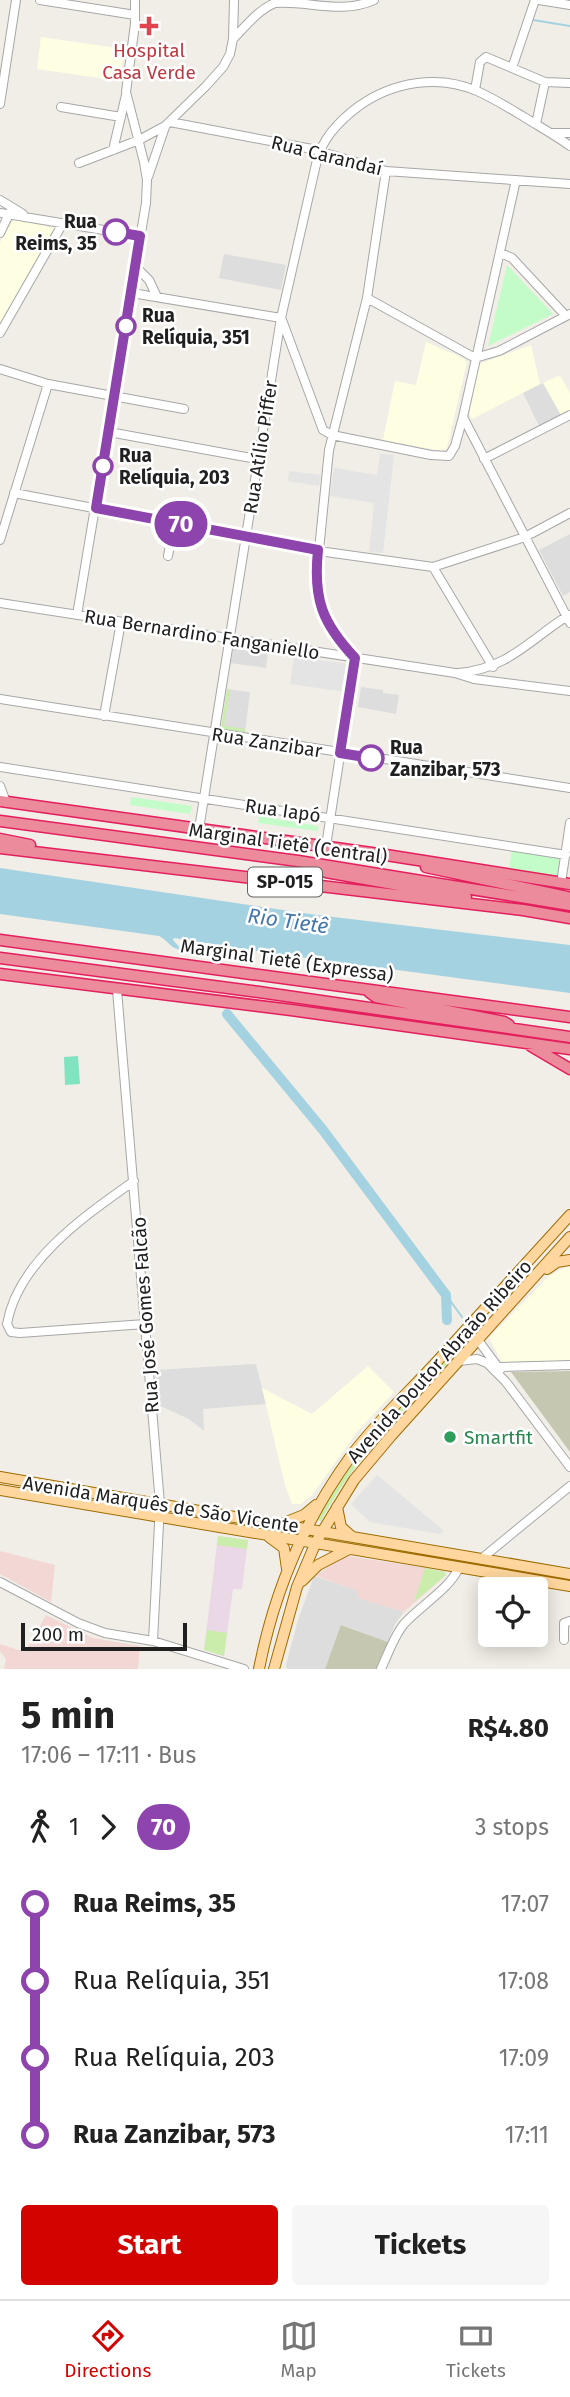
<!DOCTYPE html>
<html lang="en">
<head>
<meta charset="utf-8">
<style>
  :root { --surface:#fff; --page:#f6f6f6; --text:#222; --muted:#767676; --line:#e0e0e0; --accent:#d10400 }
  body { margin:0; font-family:"Fira Sans",sans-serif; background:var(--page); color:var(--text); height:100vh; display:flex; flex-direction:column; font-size:26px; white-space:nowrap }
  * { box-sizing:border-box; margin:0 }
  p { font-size:23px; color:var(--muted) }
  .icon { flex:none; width:38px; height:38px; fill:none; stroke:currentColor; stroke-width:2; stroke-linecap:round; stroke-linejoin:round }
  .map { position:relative; height:1669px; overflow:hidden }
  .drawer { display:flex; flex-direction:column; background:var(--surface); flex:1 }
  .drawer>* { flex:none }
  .badge { padding:0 14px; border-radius:23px; font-size:24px; line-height:46px }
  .fabs { position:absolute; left:478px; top:1577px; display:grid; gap:14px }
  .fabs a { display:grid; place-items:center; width:70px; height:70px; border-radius:7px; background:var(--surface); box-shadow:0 4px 18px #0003; font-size:35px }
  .scale { position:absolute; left:21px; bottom:18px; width:166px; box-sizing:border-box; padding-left:7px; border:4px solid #202020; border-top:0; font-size:19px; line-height:24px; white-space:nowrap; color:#202020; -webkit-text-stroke:5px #fff; paint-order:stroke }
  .map>.badge { position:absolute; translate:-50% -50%; box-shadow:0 0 0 4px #fff }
  .legs { display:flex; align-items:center; gap:10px; height:77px; padding:0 21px; font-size:23px }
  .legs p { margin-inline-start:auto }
  .summary { display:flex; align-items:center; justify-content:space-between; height:119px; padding:0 21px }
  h1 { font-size:38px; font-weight:700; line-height:52px }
  .cta { display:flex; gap:14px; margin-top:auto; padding:14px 21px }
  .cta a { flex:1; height:80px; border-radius:7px; background:var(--accent); color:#fff; font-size:28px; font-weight:700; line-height:80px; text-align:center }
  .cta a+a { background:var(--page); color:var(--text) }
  ul { padding:0 21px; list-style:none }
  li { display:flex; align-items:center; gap:24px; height:77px; font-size:26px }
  li i { display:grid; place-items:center; width:10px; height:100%; margin:0 9px; background:currentColor }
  li i::after { content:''; width:18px; height:18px; margin:-9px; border:5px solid; border-radius:50%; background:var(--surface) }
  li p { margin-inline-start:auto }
  li:first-child i { background:linear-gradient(#0000 50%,currentColor 0) }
  li:last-child i { background:linear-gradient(currentColor 50%,#0000 0) }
  .dock { display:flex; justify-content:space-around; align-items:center; height:98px; border-top:2px solid var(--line); background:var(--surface); font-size:19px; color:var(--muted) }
  .dock a { display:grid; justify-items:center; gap:4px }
  .dock .on { color:var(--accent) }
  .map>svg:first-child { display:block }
  .residential { fill:#dedddd }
  .commercial { fill:#f2d7d5 }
  .industrial { fill:#ebd8e7 }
  .education { fill:#feffe2 }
  .construction { fill:#c6c7b1 }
  .grass { fill:#caedab }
  .park { fill:#c3fcc8 }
  .pitch { fill:#81e4c0 }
  .parking { fill:#e4e4e4 }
  .water { fill:#a5d2e1 }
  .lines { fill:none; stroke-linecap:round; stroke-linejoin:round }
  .stream { stroke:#a5d2e1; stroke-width:2 }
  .river { stroke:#a5d2e1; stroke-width:10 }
  .minor-casing { stroke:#a7a7a7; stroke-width:10 }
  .major-casing { stroke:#9d6c00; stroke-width:12 }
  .highway-casing { stroke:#e41f5e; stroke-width:13 }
  .minor { stroke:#fff; stroke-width:8 }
  .major { stroke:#ffd79e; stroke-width:10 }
  .highway { stroke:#ec8b9b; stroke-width:10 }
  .line-1-casing { stroke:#fff; stroke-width:16 }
  .line-1 { stroke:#8e44ad; stroke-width:10 }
  .health-dot { fill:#e0444e; stroke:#fff; stroke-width:2.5 }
  .stop-1-dot { fill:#fff; stroke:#8e44ad; stroke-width:3.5 }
  .leisure-dot { fill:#2e9e5b; stroke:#fff; stroke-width:2.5 }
  .labels { text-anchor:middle; stroke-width:5; stroke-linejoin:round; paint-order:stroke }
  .shield { fill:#fff; stroke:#636363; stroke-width:2 }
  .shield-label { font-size:18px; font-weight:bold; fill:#202020 }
  .health-label { font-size:19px; fill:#be3a42; stroke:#fff }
  .street-label { font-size:19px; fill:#202020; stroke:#fff }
  .stop-label { font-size:19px; font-weight:bold; fill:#202020; stroke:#fff; text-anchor:start }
  .leisure-label { font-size:19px; fill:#27864d; stroke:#fff; text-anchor:start }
  .water-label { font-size:21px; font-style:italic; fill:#4477ae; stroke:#fff }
</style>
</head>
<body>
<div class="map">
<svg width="570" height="1669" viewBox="0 0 570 1669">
  <rect width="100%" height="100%" fill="#f1eee7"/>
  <!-- residential -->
  <path class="residential" d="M224,254L286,265L281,290L219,278Z
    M543,383L561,415L539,426L523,393Z
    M570,534V592L563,596L539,550Z
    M234,647L268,651L266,668L230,663Z
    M361,687L383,690V693L399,695L396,714L358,707Z
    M227,689L250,692L245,732L221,729Z
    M256,1364L266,1404L203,1409L204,1431L189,1419L158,1405L155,1370Z
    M314,1576L359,1591L362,1599L404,1612L395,1624L388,1642L342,1625L325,1669H287L286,1665L298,1620Z"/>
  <!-- commercial -->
  <path class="commercial" d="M0,1551L55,1565L51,1602L0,1574Z
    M348,1556L425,1568L445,1572L446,1575L404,1612L361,1599L357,1596L358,1591L316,1576L333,1562Z
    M46,1615L93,1638L140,1646L138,1669H4L6,1659L0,1651V1644L25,1652Z"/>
  <!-- industrial -->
  <path class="industrial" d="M218,1536L248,1540L242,1589H233L224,1656L204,1650Z"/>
  <!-- education -->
  <path class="education" d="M41,37L124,49L120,81L37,69Z
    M14,219L54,228L0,323V242Z
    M426,342L463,358L467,362L447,448L442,451L383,440L395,381L416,385Z
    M531,345L540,384L472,419L469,413L479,364Z
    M560,375L570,393V410L561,415L543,383Z
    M566,1267H570V1361L503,1364L489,1338L549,1276Z
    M368,1366L394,1392L357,1432L312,1495L301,1504H292L285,1485L262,1388L312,1414Z"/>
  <!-- construction -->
  <path class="construction" d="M570,1371V1452L511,1372Z
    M341,1625L388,1642L376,1669H325Z"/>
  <!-- grass -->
  <path class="grass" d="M227,689H230L224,726L245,729V732L221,729Z
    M463,1341L466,1344C414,1399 357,1453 321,1521L316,1520C354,1452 410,1397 463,1341Z
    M218,1536L248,1540L247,1549L217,1545Z
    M425,1568L445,1572L446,1575L414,1602Z
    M207,1630L227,1633L224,1656L204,1650Z"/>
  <!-- park -->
  <path class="park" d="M507,265L553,314L488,346Z
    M131,797L192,806L190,814L130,805Z
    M259,816L318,826V831L258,823Z
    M512,848L560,857L557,877L509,869Z"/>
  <!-- pitch -->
  <path class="pitch" d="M78,1056L80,1084L65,1085L64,1057Z"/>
  <!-- parking -->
  <path class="parking" d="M380,454L394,455L383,553L369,552L374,503L330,496L334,468L377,475Z
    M289,471L321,475L319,486L288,481Z
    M294,657L350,664L346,692L290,684Z
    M377,1475L444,1531L440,1534L370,1522L351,1504Z"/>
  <!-- water -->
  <path class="water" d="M0,868L317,915L570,945V993L277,954L174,938L173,940L182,950C170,949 169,941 159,936L0,914Z"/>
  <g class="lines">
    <!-- stream -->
    <path class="stream" d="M533,20L570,26
      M446,1295L462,1317"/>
    <!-- river -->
    <path class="river" d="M227,1014L323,1130L446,1295L447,1320"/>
    <defs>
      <path id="minor" d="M40,0L135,15
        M539,0L570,5
        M233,39C245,27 259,9 275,3C307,0 341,15 374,0
        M512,68L535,0
        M475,90L480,62L486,57L545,82L570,83
        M0,104L16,0
        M61,107L121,117
        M170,122L312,149L386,171L570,184
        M536,124L545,82
        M552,133H570
        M113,150L126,95
        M79,163L139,140L165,126L206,86L223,67L230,54L233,39L234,0
        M148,177L165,127
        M0,200L23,214
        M0,213L140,236
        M0,233L11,210
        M501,253L512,258L566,316
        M136,267L149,280L157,297
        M132,293L281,318
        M367,298L475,358
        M282,320L323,430L332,435L431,455L449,456L455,446L463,417L516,180
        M0,333L63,223
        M475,358L499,351L570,314
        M0,369L48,384L184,409
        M463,417L570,623
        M109,432L257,459
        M484,459L570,415
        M14,493L326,552L433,567L525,537L570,513
        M0,540L48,384
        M168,556L174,523
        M433,567L493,667
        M0,603L455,673L474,679L570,691
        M77,615L146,203L147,180L144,162L126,92L135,24V0
        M355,658L339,641L324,616L319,603L317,570L329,450L367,298L386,171
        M458,673C508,669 529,640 569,615
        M0,699L570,788
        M104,716L121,622
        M0,767L566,855
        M0,786L6,802
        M199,829L281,318L317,160C323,137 340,120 359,106C393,82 438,74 477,91C493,98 509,108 524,117C540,127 555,135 570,146
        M326,846L355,658
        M561,883L570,823
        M117,990L160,1504L153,1641
        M134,1181C86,1215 18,1261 7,1324L11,1332L20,1333L145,1324
        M461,1335L478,1340L500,1370
        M459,1361L477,1359L487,1363L506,1382L570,1467
        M498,1367L570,1365
        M481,1559L570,1486
        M0,1582L78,1623L105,1633L153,1641L244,1669
        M564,1640V1623L570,1621
        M381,1669C388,1654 394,1636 404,1624C420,1606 451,1588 459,1567"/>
      <path id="major" d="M547,1269L557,1262L570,1260
        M0,1477L570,1574
        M0,1490L570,1586
        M337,1507L341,1527L350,1535
        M284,1523L304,1515L316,1505
        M269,1537L284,1548L287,1569
        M302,1581L318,1565L349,1549
        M259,1669C274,1592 305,1519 351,1456C378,1420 411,1390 441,1357C484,1310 527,1262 570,1215
        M274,1669L297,1587L316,1542L354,1480L391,1436L570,1237"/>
      <path id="highway" d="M0,801L386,855L570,884
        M0,821L298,861L570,905
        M0,839L30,845
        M0,848L523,910L570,918
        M426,867L567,897
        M326,872L466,897
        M0,940L570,1017
        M0,958L259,992L570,1037
        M0,974L291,1010L570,1049
        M369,992L376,997L504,1022L509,1025
        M531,1046L570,1069"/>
    </defs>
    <!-- minor casing -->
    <use href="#minor" class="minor-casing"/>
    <!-- major casing -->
    <use href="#major" class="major-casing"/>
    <!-- highway casing -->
    <use href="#highway" class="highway-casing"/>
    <!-- minor -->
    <use href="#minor" class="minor"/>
    <!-- major -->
    <use href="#major" class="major"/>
    <!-- highway -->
    <use href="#highway" class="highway"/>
  </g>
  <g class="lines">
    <defs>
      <path id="line-1" d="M116,232L140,236L96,508L318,550C313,599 322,623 355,658L340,753L371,758"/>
    </defs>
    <!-- line-1 casing -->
    <use href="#line-1" class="line-1-casing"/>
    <!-- line-1 -->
    <use href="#line-1" class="line-1"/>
  </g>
  <!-- markers -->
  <path class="health-dot" d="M145.5 15.5h7v7h7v7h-7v7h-7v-7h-7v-7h7z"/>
  <g class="stop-1-dot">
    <circle cx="116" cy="232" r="12"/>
    <circle cx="126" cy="326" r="9"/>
    <circle cx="103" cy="466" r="9"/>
    <circle cx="371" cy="758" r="12"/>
  </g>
  <circle class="leisure-dot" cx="450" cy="1437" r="7"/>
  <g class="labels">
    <!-- shield labels -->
    <rect class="shield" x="248" y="867.5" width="74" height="29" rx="5"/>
    <g class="shield-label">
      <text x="285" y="888">SP-015</text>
    </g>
    <!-- health labels -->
    <g class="health-label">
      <text x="149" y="57">Hospital<tspan x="149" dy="22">Casa Verde</tspan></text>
    </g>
    <!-- street labels -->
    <g class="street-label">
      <text transform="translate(327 155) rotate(14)" y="7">Rua Carandaí</text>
      <text transform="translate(260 447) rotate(-81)" y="7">Rua Atílio Piffer</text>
      <text transform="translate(202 634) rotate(9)" y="7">Rua Bernardino Fanganiello</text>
      <text transform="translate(267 742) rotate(9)" y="7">Rua Zanzibar</text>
      <text transform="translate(283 810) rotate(8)" y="7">Rua Iapó</text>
      <text transform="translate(288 843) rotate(8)" y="7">Marginal Tietê (Central)</text>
      <text transform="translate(287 960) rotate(8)" y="7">Marginal Tietê (Expressa)</text>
      <text transform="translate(145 1315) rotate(-94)" y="7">Rua José Gomes Falcão</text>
      <text transform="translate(439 1361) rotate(-48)" y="7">Avenida Doutor Abraão Ribeiro</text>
      <text transform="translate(161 1504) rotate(9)" y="7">Avenida Marquês de São Vicente</text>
    </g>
    <!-- stop labels -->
    <g class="stop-label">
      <text x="97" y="228" text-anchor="end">Rua<tspan x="97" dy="22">Reims, 35</tspan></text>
      <text x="142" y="322">Rua<tspan x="142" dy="22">Relíquia, 351</tspan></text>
      <text x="119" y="462">Rua<tspan x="119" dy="22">Relíquia, 203</tspan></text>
      <text x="390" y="754">Rua<tspan x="390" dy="22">Zanzibar, 573</tspan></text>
    </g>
    <!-- leisure labels -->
    <g class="leisure-label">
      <text x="464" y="1444">Smartfit</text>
    </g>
    <!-- water labels -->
    <g class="water-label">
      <text transform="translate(288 921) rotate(8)" y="7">Rio Tietê</text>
    </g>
  </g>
</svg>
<div class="fabs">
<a><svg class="icon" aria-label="locate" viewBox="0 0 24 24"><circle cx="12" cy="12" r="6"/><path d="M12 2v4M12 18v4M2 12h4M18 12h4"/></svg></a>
</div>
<div class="scale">200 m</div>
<b class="badge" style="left:181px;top:524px;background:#8e44ad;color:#fff">70</b>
</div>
<section class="drawer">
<div class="summary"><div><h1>5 min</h1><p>17:06 – 17:11 · Bus</p></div><b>R$4.80</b></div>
<div class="legs"><svg class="icon" aria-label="walk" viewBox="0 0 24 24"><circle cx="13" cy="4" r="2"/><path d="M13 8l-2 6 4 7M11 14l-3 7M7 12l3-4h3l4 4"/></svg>1<svg class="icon" aria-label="forward" viewBox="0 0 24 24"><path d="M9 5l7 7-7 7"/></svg><b class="badge" style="background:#8e44ad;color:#fff">70</b><p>3 stops</p></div>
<ul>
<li><i style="color:#8e44ad"></i><b>Rua Reims, 35</b><p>17:07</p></li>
<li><i style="color:#8e44ad"></i><span>Rua Relíquia, 351</span><p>17:08</p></li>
<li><i style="color:#8e44ad"></i><span>Rua Relíquia, 203</span><p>17:09</p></li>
<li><i style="color:#8e44ad"></i><b>Rua Zanzibar, 573</b><p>17:11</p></li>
</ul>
<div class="cta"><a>Start</a><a>Tickets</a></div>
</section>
<nav class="dock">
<a class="on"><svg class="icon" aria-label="directions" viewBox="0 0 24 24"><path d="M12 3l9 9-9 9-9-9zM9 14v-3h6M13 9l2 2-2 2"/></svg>Directions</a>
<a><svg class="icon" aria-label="map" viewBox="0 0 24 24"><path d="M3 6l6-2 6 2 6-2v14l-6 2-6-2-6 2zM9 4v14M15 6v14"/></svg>Map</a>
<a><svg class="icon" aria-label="tickets" viewBox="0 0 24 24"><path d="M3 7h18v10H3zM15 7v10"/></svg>Tickets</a>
</nav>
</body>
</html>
